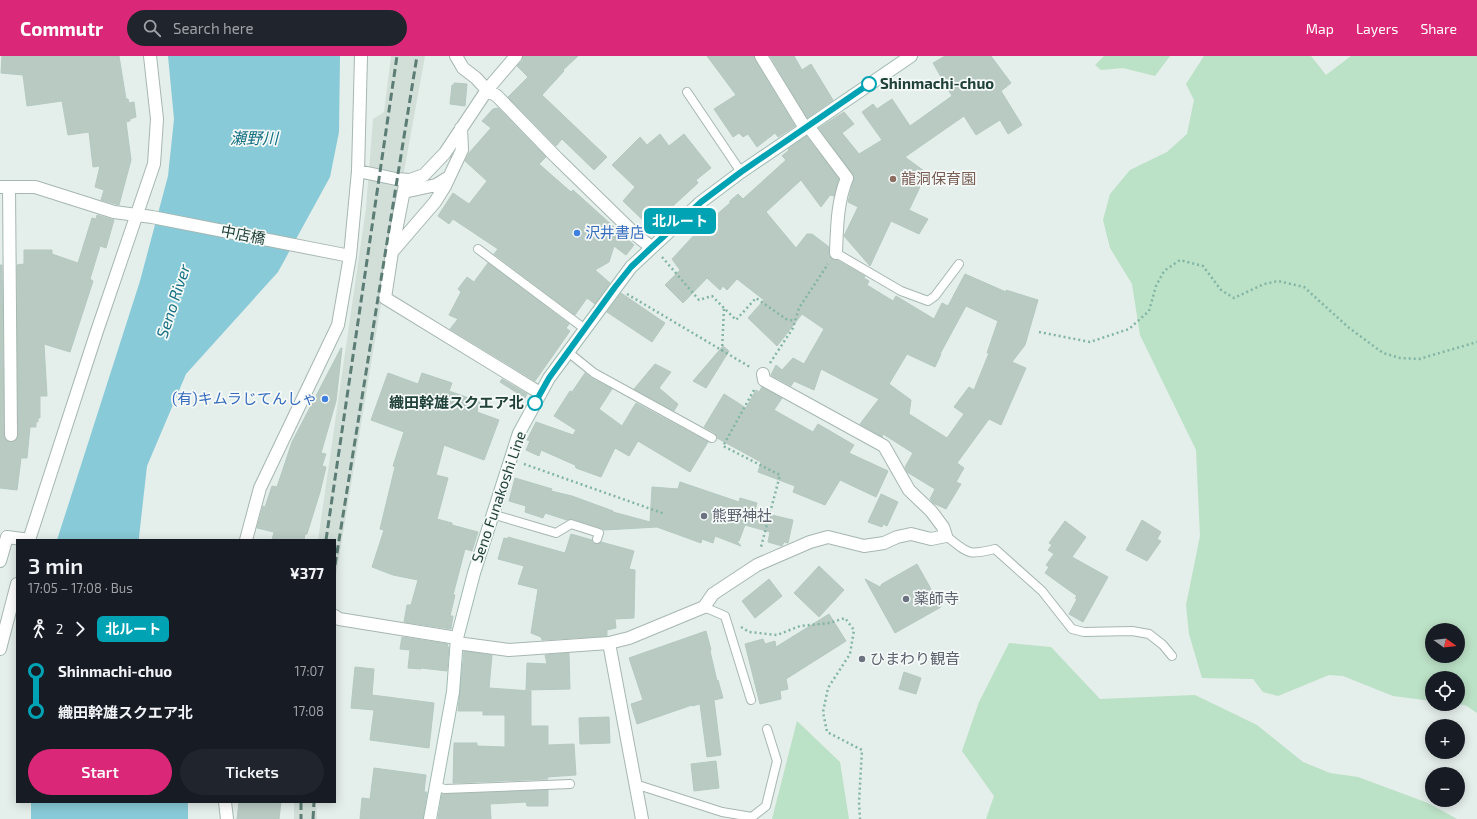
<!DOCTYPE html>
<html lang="en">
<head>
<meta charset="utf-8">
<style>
  :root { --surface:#171b24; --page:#20242c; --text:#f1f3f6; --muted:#9ea1a6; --accent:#db2777 }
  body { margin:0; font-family:"Exo 2","Noto Sans JP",sans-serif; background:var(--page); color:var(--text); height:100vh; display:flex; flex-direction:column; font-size:15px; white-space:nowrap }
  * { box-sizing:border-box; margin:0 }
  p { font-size:13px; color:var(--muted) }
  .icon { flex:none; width:22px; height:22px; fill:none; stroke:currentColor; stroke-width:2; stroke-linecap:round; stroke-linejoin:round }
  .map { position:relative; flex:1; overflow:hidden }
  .panel { position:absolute; left:16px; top:483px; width:320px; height:264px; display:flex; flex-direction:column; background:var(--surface); border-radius:0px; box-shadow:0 2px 10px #0003 }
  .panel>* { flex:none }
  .badge { padding:0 8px; border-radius:6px; font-size:14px; line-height:26px }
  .needle { width:26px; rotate:105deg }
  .buttons { position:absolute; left:1425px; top:567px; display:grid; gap:8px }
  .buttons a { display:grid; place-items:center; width:40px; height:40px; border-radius:50%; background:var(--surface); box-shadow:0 2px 10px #0003; font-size:20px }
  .map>.badge { position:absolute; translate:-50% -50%; box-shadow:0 0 0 2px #fff }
  .legs { display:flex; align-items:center; gap:6px; height:44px; padding:0 12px; font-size:13px }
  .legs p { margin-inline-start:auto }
  .head { display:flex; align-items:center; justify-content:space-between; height:68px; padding:0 12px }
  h1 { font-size:22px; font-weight:600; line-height:30px }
  .cta { display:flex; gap:8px; margin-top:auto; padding:8px 12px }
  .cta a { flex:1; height:46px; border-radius:24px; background:var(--accent); color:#fff; font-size:16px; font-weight:600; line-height:46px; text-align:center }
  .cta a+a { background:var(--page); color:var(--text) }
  ul { padding:0 12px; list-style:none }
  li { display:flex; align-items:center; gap:14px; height:40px; font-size:15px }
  li i { display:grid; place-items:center; width:6px; height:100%; margin:0 5px; background:currentColor }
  li i::after { content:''; width:10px; height:10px; margin:-5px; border:3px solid; border-radius:50%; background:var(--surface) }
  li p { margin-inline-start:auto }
  li:first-child i { background:linear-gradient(#0000 50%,currentColor 0) }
  li:last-child i { background:linear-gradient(currentColor 50%,#0000 0) }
  header { display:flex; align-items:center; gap:24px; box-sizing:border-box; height:56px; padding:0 20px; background:var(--accent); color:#fff }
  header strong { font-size:19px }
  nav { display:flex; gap:22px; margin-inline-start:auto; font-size:14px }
  .search { width:280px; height:36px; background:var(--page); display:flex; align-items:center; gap:10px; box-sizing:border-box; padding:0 14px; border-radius:22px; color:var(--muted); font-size:15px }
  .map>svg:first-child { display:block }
  .built { fill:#d2dfd9 }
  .green { fill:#bbe1c6; fill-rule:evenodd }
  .water { fill:#88cad7 }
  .building { fill:#b9cac3; stroke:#b5c9c1; fill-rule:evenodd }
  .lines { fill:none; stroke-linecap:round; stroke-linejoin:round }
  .service-casing { stroke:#a6b7b1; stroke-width:10 }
  .minor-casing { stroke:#a6b7b1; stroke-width:14 }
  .tertiary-casing { stroke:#a6b7b1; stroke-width:14 }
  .secondary-casing { stroke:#a1bbb2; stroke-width:14 }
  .path { stroke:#82b5a5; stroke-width:2.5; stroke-dasharray:2 3; stroke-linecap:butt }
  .service { stroke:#fff; stroke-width:8 }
  .minor { stroke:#fff; stroke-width:12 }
  .tertiary { stroke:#fff; stroke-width:12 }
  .secondary { stroke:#fff; stroke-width:12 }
  .rail { stroke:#5c7d75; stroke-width:3; stroke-dasharray:8 4; stroke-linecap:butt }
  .line-1-casing { stroke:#fff; stroke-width:9 }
  .line-1 { stroke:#00a3b4; stroke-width:6 }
  .stop-1-dot { fill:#fff; stroke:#00a3b4; stroke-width:2 }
  .education-dot { fill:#8d6e63; stroke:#f5faf8; stroke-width:1.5 }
  .shop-dot { fill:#3f7fe0; stroke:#f5faf8; stroke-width:1.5 }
  .worship-dot { fill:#6b7280; stroke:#f5faf8; stroke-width:1.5 }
  .labels { text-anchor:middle; stroke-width:3.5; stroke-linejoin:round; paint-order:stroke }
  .stop-label { font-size:15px; font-weight:bold; fill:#214239; stroke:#f5faf8; text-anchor:start }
  .education-label { font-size:15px; fill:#785e54; stroke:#f5faf8; text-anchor:start }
  .shop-label { font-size:15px; fill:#366cbe; stroke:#f5faf8; text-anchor:start }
  .street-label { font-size:15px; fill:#214239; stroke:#f5faf8 }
  .worship-label { font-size:15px; fill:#5b616d; stroke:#f5faf8; text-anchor:start }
  .water-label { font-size:16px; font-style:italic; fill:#167083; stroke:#f5faf8 }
</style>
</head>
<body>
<header>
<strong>Commutr</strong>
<div class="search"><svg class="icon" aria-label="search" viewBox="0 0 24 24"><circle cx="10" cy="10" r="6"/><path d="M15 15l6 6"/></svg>Search here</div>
<nav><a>Map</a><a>Layers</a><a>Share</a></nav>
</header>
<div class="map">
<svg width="1477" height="763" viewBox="0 0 1477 763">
  <rect width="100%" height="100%" fill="#e4eeea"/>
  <!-- built -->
  <path class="built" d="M391,0H425L391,187L335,526V484H318L366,152L373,63L384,56Z
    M294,746H316L317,763H294Z"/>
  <!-- green -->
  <path class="green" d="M1104,0H1170L1155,20L1123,12L1101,14L1095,9Z
    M1204,0H1311L1326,19L1351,0H1477V657L1465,649L1455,648H1458V622H1432V645L1393,640L1343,620L1329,619L1278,640L1263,636L1253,623L1202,622L1189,578L1186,549L1200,480L1196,394L1140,279L1132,228L1110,192L1103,164L1110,138L1130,114L1167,96L1187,78L1194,44L1186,28ZM1432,574H1458V600H1432Z
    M1009,587L1051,591L1100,643L1195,639L1257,669L1303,706L1330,717L1358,721L1428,747L1457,763H986L994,740L962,695L979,646Z
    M797,665L840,706L849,763H772Z"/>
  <!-- water -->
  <path class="water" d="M168,0H340L339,76L330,121L278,216L186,318L147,410L139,481V484H57L140,225L168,120L174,63Z
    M31,746H120L128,747L130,746H188V763H31Z"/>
  <!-- building -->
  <path class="building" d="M2,0H119L126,43H128L129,47L134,46L136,61L130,63V65L126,66L131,104L119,149L101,144L104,134L95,131L100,110L93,111L89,76L68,79L62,45L27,50L23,19L1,17Z
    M523,0H578L563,14L564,15L542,39L607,101L594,114L562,83L556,90L508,41L528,21L517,10L522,5Z
    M707,0H754L755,4L795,70L778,81L775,77L757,91L748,78L743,81L739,77L733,81L714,53L736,39Z
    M770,0H794L802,14L811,8L833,44L807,62Z
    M945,0H991L1011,27L1001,35L1022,69L1008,78L1000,64L976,79L964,60L905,101L924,115L919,133L909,154L928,163L919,178L891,165L870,210L844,180L858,151L848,146L854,121L819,72L844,56L854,68L842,77L859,98L882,84L862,56L873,48L877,53L892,43L910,70L952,40L933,7Z
    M454,27L467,28L465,50L450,48L452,29H454Z
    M498,52L546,101L539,108L571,136L573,134L634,189L626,199L614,190L609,206L595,214L610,227L595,248L587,242L575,259L494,198L498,193L453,163L449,168L438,160L453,137L469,148L487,125L465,105L469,97L491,72L482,65L493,53Z
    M660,78L669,90L684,78L711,112L696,124L698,127L663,159L661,157L649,170L623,145L635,131L612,109L640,81L647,89Z
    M806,80L839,123L834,140L830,139L821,151L801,124L766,156L796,192L807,178H812L829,191V200L832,203L837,204L865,220L864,222L869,225L867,229L893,245L896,240L934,263L942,247L948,250L965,218L1006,236V234L1038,244L1025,289L1012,306L1026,312L1001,369L989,363L957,407L964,412L956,426L961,428L946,453L933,447L930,443L935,433L907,416L905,411L913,397L883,378L882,381L860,368L879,343L821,313L814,334L794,325L791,330L771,319L776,309L782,314L793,302L804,308L824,273L802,258L777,290L748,262L764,244L737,223L727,234L723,230L720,234L707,222L683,247L665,229L680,214L672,203L697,176L730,147V145L738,138L743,143L786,104L782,100L789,94L788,93ZM966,250L998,265L987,297H989L974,334L969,331L954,351L964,358L947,382L909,358L911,344L889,328L907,298L935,311L941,298H940Z
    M97,159L114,164L106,192L100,190L90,223L93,225L70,296L44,288L47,340H40V362H38V366H36V371H30L27,402H21L17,434L0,432V209H2L4,379L7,385L11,386L17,383L18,379L17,209L24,208V194H52V198L78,207L92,162L96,163Z
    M488,207L569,268L566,272L570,275L535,325L450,273L458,263L449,259L461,236L458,233L467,221L474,226Z
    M621,237L665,267L652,286L607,256Z
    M723,290L729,295L706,332L693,325Z
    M341,292H342L336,345L321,397L326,398L322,410L326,411L320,436L307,478H305L304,484H272L274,476L257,472L263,450L265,451L272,430L277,431L292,386Z
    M655,308L671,316L659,332L678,348L674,355L634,333Z
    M388,317L418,328L422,317L452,327L449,335L480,346L477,356L499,364L484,404L444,389L436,419L448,422L437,463L452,467V469L478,476L472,495L465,493L453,539H455L450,560H453L451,573L404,566L407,549H411L418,524L393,519L372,511L384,474L380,473L395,411L393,410L404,376L371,364Z
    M585,317L591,322L612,333L599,353L622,370L636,347L708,386L690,416L638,385L629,400L615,392L601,421L576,412L575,409L541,394L539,400L526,394L530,385L527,384L536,366L573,379L576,374L554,360L570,335L572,336Z
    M502,323L527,338L525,342L500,326Z
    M762,331L782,342L774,354L813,376L818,368L854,389L849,397L888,415L876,441L840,424L825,449L793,436L795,430L758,416L761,406L717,382L715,377L704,371L724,338L746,352L756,334L759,336Z
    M515,422L552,433L551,435L572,440L613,455V456L650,466L652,431L678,433L680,426L739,446L740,442L757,447L755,455L793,464L788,487L784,486L782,490L768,486L770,476L745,469L739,485L736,484L741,490L715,480L713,487L702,483L701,487L657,471L604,474L601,472L573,463L567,464L545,457L543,462L525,456L526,450L509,445Z
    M881,438L898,446L887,470L883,468L882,471L868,466Z
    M1142,464L1161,476L1157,483L1161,485L1147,505L1126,494Z
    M1065,465L1086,481L1072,501L1108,521L1083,566L1069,558L1077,543L1075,542L1077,540L1045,517L1049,511L1046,509L1054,498L1048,494L1052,489L1049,487Z
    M571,478L592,484L596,488L601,486L634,495L629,513L635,514L634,562L615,563L616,572L607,574V580L542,584L541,581L531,577L538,533L518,528L524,510L498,503L504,482L508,483V481L565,497Z
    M917,508L941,551L895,577L865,523L880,531L882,528Z
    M819,510L844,534L819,561L794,537Z
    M769,523L782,540L755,562L742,545Z
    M829,558L846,585L786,623L788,633L780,635L781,643L760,648L745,588L763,583L765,588L775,585L776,591Z
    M706,575L711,594L710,595L717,625L718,624L723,642L714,644L721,699L707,701L700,648L692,650V649L637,668L631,648L643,644L629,602Z
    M402,581L448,588L447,591H449L447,615L421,612V613L408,612L410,594L400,593Z
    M464,595L492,599L489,632L531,635V670H548V689L574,688L576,719L547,721L548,723L453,727L454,687H477V690L505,691V659H483V655H458Z
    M569,597L570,633L526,634L527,607L547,608L545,599Z
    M355,611L374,613L372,639L434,647L429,692L370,684L374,654L351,652Z
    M904,616L921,622L916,638L899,633Z
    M609,661L610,687L580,688L579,662Z
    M716,705L719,732L694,735L691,708Z
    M374,712L426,719L424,736H427L423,763H360L362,742L370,743Z
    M548,734V750H527L526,746L490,748L491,763H438L442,738Z
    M239,746H281L279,763H237Z"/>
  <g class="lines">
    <defs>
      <path id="service" d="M687,36L741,116
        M478,193L585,273
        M836,197L901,235L928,245L935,240L959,208
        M568,296L594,317L712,382
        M492,458L556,477L571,468L599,477L597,483
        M946,480C969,497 966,500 995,493L1042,535L1072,573L1084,576L1132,575L1149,578L1163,589L1172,600
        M704,551L725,560L751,644
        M635,728L722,756L752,761L766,750L777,705L767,673
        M437,731L445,733L570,728"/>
      <path id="minor" d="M456,0L463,12L476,22L487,34L497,40L557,102L637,180L651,191
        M761,0L805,72
        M808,70L847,122C837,146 837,172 836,197
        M461,72L462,94L445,130L435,146L392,196L385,242L540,337
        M358,115L396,123L410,124L424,119L445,97L487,34L516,0
        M0,131H35L114,156L152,161L350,200
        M9,131L11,379
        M404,136L436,129L449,121
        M392,195L406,124
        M246,484L260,432L338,269L350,200L358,115L361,0
        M0,505L7,481L30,484
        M335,560L339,563L457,582
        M457,587L509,594L609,587L629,582L704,551L713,538L757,509L810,486L828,481L864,490L884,487L897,481L911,478L931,483L946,480L943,471L931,455L909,434L884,390L764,324L763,318
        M609,587L642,763
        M0,593L17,528
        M225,746L227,763"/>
      <path id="tertiary" d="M29,484L96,278L154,108L157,63L150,0"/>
      <path id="secondary" d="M430,763L453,636L457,582L474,517L519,377L549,322L631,211L701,146L741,116L911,0"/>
    </defs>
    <!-- service casing -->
    <use href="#service" class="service-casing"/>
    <!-- minor casing -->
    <use href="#minor" class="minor-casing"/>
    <!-- tertiary casing -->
    <use href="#tertiary" class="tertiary-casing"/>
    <!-- secondary casing -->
    <use href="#secondary" class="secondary-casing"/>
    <!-- path -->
    <path class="path" d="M662,201L699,244L712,240L736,264L756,242L786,263L795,265
      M627,238L750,311
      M1039,276L1090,286L1129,273L1149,255L1156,230L1164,215L1180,204L1203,210L1221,234L1234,242L1264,228L1278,225L1304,231L1348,271L1383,297L1400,302L1419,303L1477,286
      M722,295L724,252
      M770,307L793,272L799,252L828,208
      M754,334L723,390L780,419L761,491
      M524,408L665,458
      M741,571L749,576L777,579L800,570L829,567L845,562L854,574L850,598L828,632L823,656L827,676L862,694L859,746L860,763"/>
    <!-- service -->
    <use href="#service" class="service"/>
    <!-- minor -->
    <use href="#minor" class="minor"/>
    <!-- tertiary -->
    <use href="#tertiary" class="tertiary"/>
    <!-- secondary -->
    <use href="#secondary" class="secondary"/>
    <!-- rail -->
    <path class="rail" d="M326,484L397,0
      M335,509L417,0
      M301,746V763
      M313,763L314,746"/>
  </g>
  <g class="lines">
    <defs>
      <path id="line-1" d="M535,347L549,322L615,231L631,211L651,192L701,146L741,116L869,28"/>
    </defs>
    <!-- line-1 casing -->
    <use href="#line-1" class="line-1-casing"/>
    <!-- line-1 -->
    <use href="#line-1" class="line-1"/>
  </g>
  <!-- markers -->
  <g class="stop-1-dot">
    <circle cx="869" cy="28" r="7"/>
    <circle cx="535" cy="347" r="7"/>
  </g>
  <circle class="education-dot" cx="893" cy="123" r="4"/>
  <g class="shop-dot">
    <circle cx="577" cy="177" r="4"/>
    <circle cx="325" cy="343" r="4"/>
  </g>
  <g class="worship-dot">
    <circle cx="704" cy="460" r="4"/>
    <circle cx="906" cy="543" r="4"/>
    <circle cx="862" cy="603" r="4"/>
  </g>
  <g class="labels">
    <!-- stop labels -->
    <g class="stop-label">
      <text x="880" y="33">Shinmachi-chuo</text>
      <text x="524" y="352" text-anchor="end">織田幹雄スクエア北</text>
    </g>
    <!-- education labels -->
    <g class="education-label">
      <text x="901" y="128">龍洞保育園</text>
    </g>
    <!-- shop labels -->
    <g class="shop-label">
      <text x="585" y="182">沢井書店</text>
      <text x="317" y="348" text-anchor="end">(有)キムラじてんしゃ</text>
    </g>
    <!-- street labels -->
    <g class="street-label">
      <text transform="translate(243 179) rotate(11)" y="5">中店橋</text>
      <text transform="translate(499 441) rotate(-71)" y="5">Seno Funakoshi Line</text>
    </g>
    <!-- worship labels -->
    <g class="worship-label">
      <text x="712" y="465">熊野神社</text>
      <text x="914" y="548">薬師寺</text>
      <text x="870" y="608">ひまわり観音</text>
    </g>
    <!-- water labels -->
    <g class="water-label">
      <text x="254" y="88">瀬野川</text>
      <text transform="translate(173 245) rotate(-72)" y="6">Seno River</text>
    </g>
  </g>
</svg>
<div class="buttons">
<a><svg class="needle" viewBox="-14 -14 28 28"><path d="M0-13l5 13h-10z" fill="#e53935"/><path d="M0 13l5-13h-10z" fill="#9ea1a6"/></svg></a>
<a><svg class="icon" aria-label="locate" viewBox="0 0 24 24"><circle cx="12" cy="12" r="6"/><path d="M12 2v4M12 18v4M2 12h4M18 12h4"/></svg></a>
<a>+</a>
<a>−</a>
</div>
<b class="badge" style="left:680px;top:165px;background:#00a3b4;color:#fff">北ルート</b>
<section class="panel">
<div class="head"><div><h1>3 min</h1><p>17:05 – 17:08 · Bus</p></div><b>¥377</b></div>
<div class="legs"><svg class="icon" aria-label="walk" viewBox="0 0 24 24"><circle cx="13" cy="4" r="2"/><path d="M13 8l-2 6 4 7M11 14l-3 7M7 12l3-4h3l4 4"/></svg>2<svg class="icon" aria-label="forward" viewBox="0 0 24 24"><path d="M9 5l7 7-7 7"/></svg><b class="badge" style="background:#00a3b4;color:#fff">北ルート</b></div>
<ul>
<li><i style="color:#00a3b4"></i><b>Shinmachi-chuo</b><p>17:07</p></li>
<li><i style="color:#00a3b4"></i><b>織田幹雄スクエア北</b><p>17:08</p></li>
</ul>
<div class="cta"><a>Start</a><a>Tickets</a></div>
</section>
</div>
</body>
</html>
